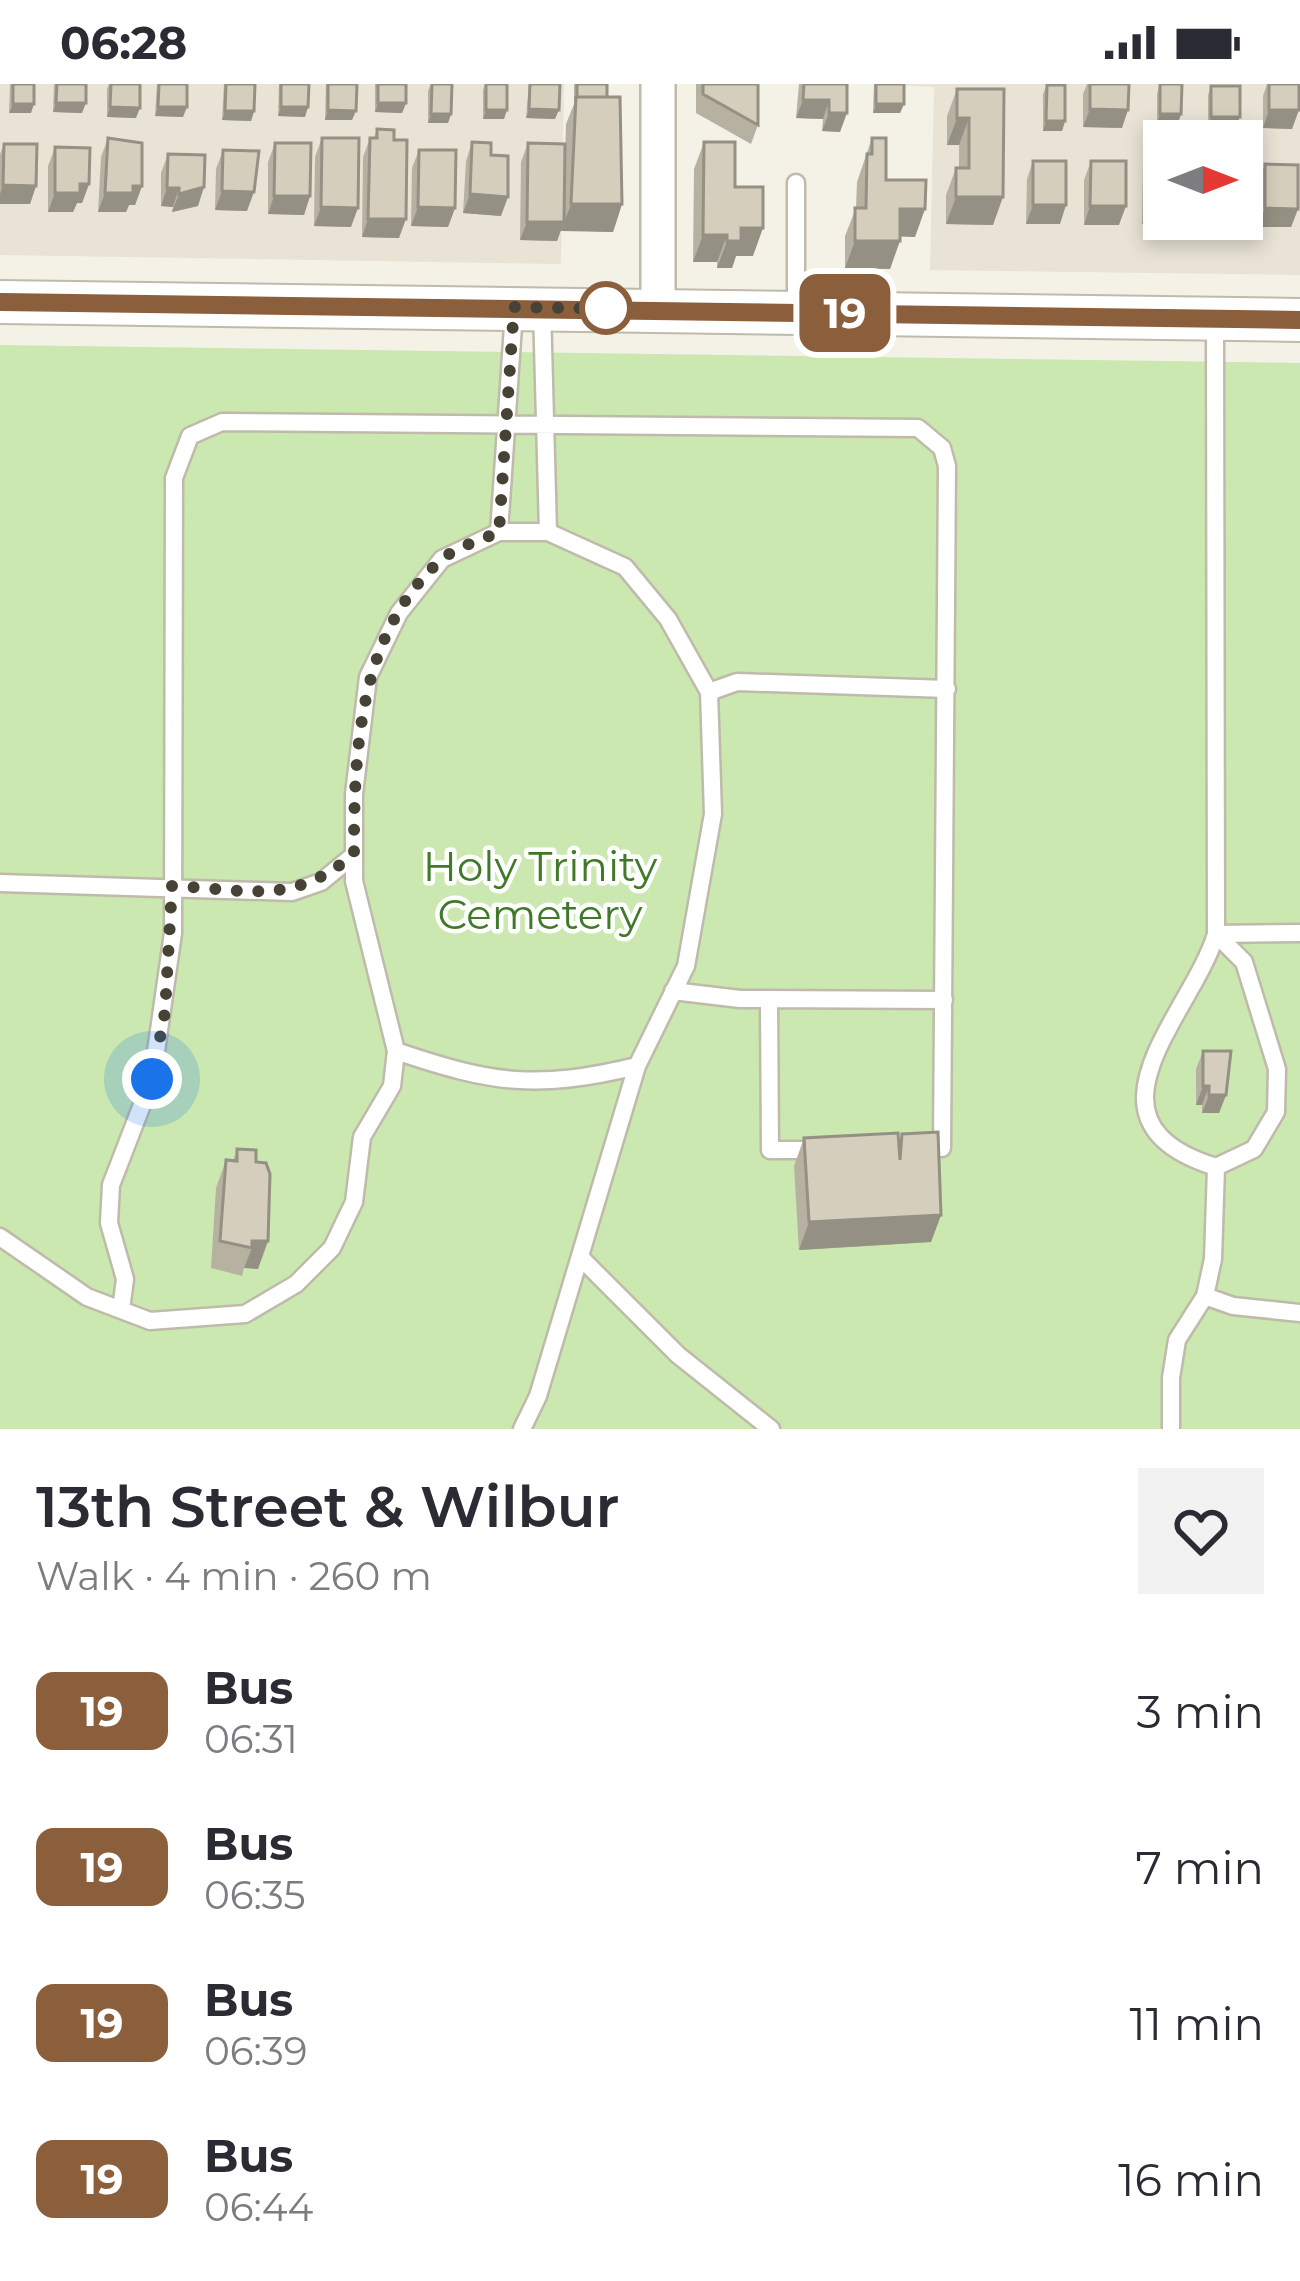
<!DOCTYPE html>
<html lang="en">
<head>
<meta charset="utf-8">
<style>
  :root { --surface:#fff; --page:#f2f2f3; --text:#2b2b33; --muted:#7c7c81 }
  body { margin:0; font-family:Montserrat,sans-serif; background:var(--page); color:var(--text); height:100vh; display:flex; flex-direction:column; font-size:45px; white-space:nowrap }
  * { box-sizing:border-box; margin:0 }
  p { font-size:39px; color:var(--muted) }
  .icon { flex:none; width:66px; height:66px; fill:none; stroke:currentColor; stroke-width:2; stroke-linecap:round; stroke-linejoin:round }
  .map { position:relative; height:1345px; overflow:hidden }
  .drawer { display:flex; flex-direction:column; background:var(--surface); flex:1 }
  .drawer>* { flex:none }
  .badge { padding:0 24px; border-radius:18px; font-size:42px; line-height:78px }
  .needle { width:78px; rotate:90deg }
  .fabs { position:absolute; left:1143px; top:36px; display:grid; gap:24px }
  .fabs a { display:grid; place-items:center; width:120px; height:120px; border-radius:0px; background:var(--surface); box-shadow:0 6px 18px #0003; font-size:60px }
  .you { position:absolute; width:60px; height:60px; margin:-30px; border:9px solid #fff; border-radius:50%; background:#1a73e8; box-shadow:0 0 0 18px #1a73e833 }
  .map>.badge { position:absolute; translate:-50% -50%; box-shadow:0 0 0 6px #fff }
  .round { display:grid; place-items:center; flex:none; width:126px; height:126px; border-radius:0px; background:var(--page) }
  .headline { display:flex; align-items:center; justify-content:space-between; height:204px; padding:0 36px }
  h1 { font-size:57px; font-weight:600; line-height:90px }
  ul { padding:0; list-style:none }
  li { display:flex; align-items:center; gap:36px; height:156px; padding:0 36px }
  li div { flex:1 }
  li b { display:block; font-size:45px }
  li em { font-style:normal }
  li .badge { min-width:132px; font-weight:700; text-align:center }
  .status { display:flex; justify-content:space-between; align-items:center; height:84px; padding:0 60px; background:var(--surface); direction:ltr }
  .status svg { height:33px; fill:currentColor }
  .map>svg:first-child { display:block }
  .residential { fill:#e8e3d5; fill-rule:evenodd }
  .green { fill:#cae8b0 }
  .lines { fill:none; stroke-linecap:round; stroke-linejoin:round }
  .service-casing { stroke:#bfbaaa; stroke-width:21 }
  .minor-casing { stroke:#bfbaaa; stroke-width:38 }
  .tertiary-casing { stroke:#bfbaaa; stroke-width:46 }
  .service { stroke:#fff; stroke-width:16 }
  .minor { stroke:#fff; stroke-width:33 }
  .tertiary { stroke:#fff; stroke-width:42 }
  .wall { fill:#b7b1a2 }
  .shaded-wall { fill:#959084 }
  .building { fill:#d5cebc; stroke:#959084; stroke-width:3 }
  .line-casing { stroke:#fff; stroke-width:27 }
  .line { stroke:#8b5e3c; stroke-width:18 }
  .walk { stroke:#474236; stroke-width:12; stroke-dasharray:0 21.6 }
  .stop-dot { fill:#fff; stroke:#8b5e3c; stroke-width:6 }
  .labels { text-anchor:middle; stroke-width:9; stroke-linejoin:round; paint-order:stroke }
  .park-label { font-size:42px; fill:#407a28; stroke:#fff }
</style>
</head>
<body>
<div class="status"><b>06:28</b><svg viewBox="0 0 49 12"><path d="M0 12V9h3v3zM5 12V6h3v6zM10 12V3h3v9zM15 12V0h3v12zM26 1h20v11H26zM47 4h2v5h-2z"/></svg></div>
<div class="map">
<svg width="1300" height="1345" viewBox="0 0 1300 1345">
  <rect width="100%" height="100%" fill="#f4f1e7"/>
  <!-- residential -->
  <path class="residential" d="M0,0H564L561,180L0,171Z
    M873,0H1300V191L930,186L934,3ZM1164,57H1242V135H1164Z"/>
  <!-- green -->
  <path class="green" d="M0,261L1300,279V1345H0Z"/>
  <g class="lines">
    <defs>
      <path id="service" d="M796,99V227
        M542,224L548,448
        M1215,236L1216,850C1192,930 1069,1038 1216,1083
        M499,448L514,227
        M709,608L737,598L947,605
        M0,799L292,808L321,798L354,771
        M1216,850L1300,849
        M673,907L740,915L944,916
        M769,916L770,1066H823
        M396,967C493,1000 537,1006 637,982
        M0,1153L87,1213L150,1237L245,1230L296,1200L332,1164L354,1118L362,1053L392,1002L396,967L354,797V710L368,593L399,529L442,475L499,448H548L625,483L668,535L709,608L713,730L686,882L637,982L538,1312L522,1345
        M581,1174L678,1271L771,1345
        M1205,1212L1233,1222L1300,1229
        M121,1226L125,1195L109,1139L111,1101L152,995L173,849L174,394L190,352L222,338L918,344L942,364L947,382L942,1064H920
        M1171,1345V1294L1177,1256L1205,1212L1213,1175L1216,1083L1254,1065L1276,1028L1277,985L1244,878L1216,850"/>
      <path id="minor" d="M658,0V226"/>
      <path id="tertiary" d="M0,218L1300,236"/>
    </defs>
    <!-- service casing -->
    <use href="#service" class="service-casing"/>
    <!-- minor casing -->
    <use href="#minor" class="minor-casing"/>
    <!-- tertiary casing -->
    <use href="#tertiary" class="tertiary-casing"/>
    <!-- service -->
    <use href="#service" class="service"/>
    <!-- minor -->
    <use href="#minor" class="minor"/>
    <!-- tertiary -->
    <use href="#tertiary" class="tertiary"/>
  </g>
  <!-- wall -->
  <path class="wall" d="M10,0H34L31,29H9Z
    M54,0H86L82,29L53,28Z
    M109,0H140L136,34L107,33V5Z
    M157,0H187L183,33L155,32Z
    M224,0H255L254,27L251,37L222,36Z
    M279,0H309L305,33L278,32Z
    M326,0H357L352,36H325Z
    M375,0H406V19L402,29L375,28Z
    M431,0L451,30L448,39H428V7Z
    M485,0H507L504,35H483V6Z
    M529,0H560L555,35L526,34Z
    M574,0H607V13L622,120L613,148L561,146L557,157L520,156L521,78L528,59L565,71L566,40L574,20Z
    M696,0H758V41L751,60L696,29Z
    M799,0H847L840,48L822,47L823,35L796,34Z
    M874,0H904V20L900,29H873Z
    M1087,0H1129L1122,44L1083,43V10Z
    M1160,0L1181,30L1178,39H1157V10Z
    M1267,0H1299L1292,45L1263,44V12Z
    M1047,1L1065,37L1062,47H1043V10Z
    M1211,2L1236,42H1208V11Z
    M957,5H1004L993,141L946,140V111L956,84H959V61H947V32Z
    M377,45L394,56L399,154L362,153L363,73L370,54H374Z
    M108,54L142,102L135,121H129L126,128H98L101,73Z
    M322,54L351,143L314,142L315,73Z
    M872,54L886,96L915,153L900,152L890,185L845,184V152L856,124L857,98Z
    M1149,57L1175,138L1142,140L1143,76Z
    M472,58L491,71L501,132L463,129L466,77Z
    M704,58L735,103L753,172H736L732,184H717V178H693L694,85Z
    M275,59L310,112L304,131L268,130V78Z
    M4,60L36,102L30,120H0V70Z
    M55,63L89,100L82,119H77L73,128H48V82Z
    M223,66L247,127L215,126L216,85Z
    M419,66L455,124L448,143L411,142L412,84Z
    M168,70L198,122L172,128L173,123L161,122V89Z
    M1033,77L1060,140H1026L1027,95Z
    M1091,77L1119,141H1084V96Z
    M1265,80L1298,125L1291,143H1258V99Z
    M1203,967L1226,1011L1219,1029H1202V1021H1196V985Z
    M902,1050L941,1131L931,1158L799,1166L794,1082L804,1054L899,1058Z
    M237,1065L258,1185L244,1184L242,1192L211,1184L216,1104L226,1076L233,1077Z"/>
  <!-- shaded-wall -->
  <path class="shaded-wall" d="M803,16H829L823,35L796,34Z
    M56,19H86L82,29L53,28Z
    M378,19H406L402,29L375,28Z
    M13,20H34L31,29H9Z
    M876,20H904L900,29H873Z
    M110,23L140,24L136,34L107,33Z
    M158,23H187L183,33L155,32Z
    M281,23H308L305,33L278,32Z
    M529,25L559,26L555,35L526,34Z
    M1090,25L1128,26L1122,44L1083,43Z
    M328,26L356,27L352,36H325Z
    M486,26H507L504,35H483Z
    M1269,26H1299L1292,45L1263,44Z
    M225,27H254L251,37L222,36Z
    M829,29H847L840,48L822,47Z
    M431,30H451L448,39H428Z
    M1160,30H1181L1178,39H1157Z
    M1211,33H1240L1236,42H1208Z
    M957,34H969L959,61H947Z
    M1046,37H1065L1062,47H1043Z
    M80,100H89L82,119H77L73,128H48L55,109Z
    M3,101L36,102L30,120H0V110Z
    M133,102H142L135,121H129L126,128H98L105,109Z
    M204,103L198,122L172,128L179,110Z
    M167,104H179L173,123L161,122Z
    M222,107L254,108L247,127L215,126Z
    M470,110L508,113L501,132L463,129Z
    M274,112H310L304,131L268,130Z
    M956,113H1003L993,141L946,140Z
    M571,120H622L613,148L561,147Z
    M1033,121H1066L1060,140H1026Z
    M1164,121V135H1176L1175,138L1142,140L1149,122Z
    M1090,122H1126L1119,141H1084Z
    M321,123L358,124L351,143L314,142Z
    M418,123L455,124L448,143L411,142Z
    M1265,124L1298,125L1291,143H1258Z
    M900,125H925L915,153L890,152Z
    M368,135H406L399,154L362,153Z
    M1202,135H1237L1235,142L1199,141Z
    M527,138H564L557,157L520,156Z
    M741,144H763L753,172H736L732,184H717L727,157Z
    M703,151H727L717,178H693Z
    M855,157H900L890,185L845,184Z
    M1203,1002H1209L1202,1021H1196Z
    M1209,1011H1226L1219,1029H1202Z
    M941,1131L931,1158L799,1166L809,1138Z
    M252,1157H268L258,1185L244,1184L252,1164Z"/>
  <!-- building -->
  <path class="building" d="M13,0H34V20H13Z
    M57,0H86V19H56Z
    M111,0H140V24L110,23Z
    M159,0H187V23H158Z
    M226,0H255L254,27H225Z
    M281,0H309L308,23H281Z
    M328,0H357L356,27L328,26Z
    M378,0H406V19H378Z
    M432,0H452L451,30H431Z
    M486,0H507V26H486Z
    M530,0H560L559,26L529,25Z
    M577,0H607V13H577Z
    M703,0H758V41L703,10Z
    M804,0H847V29H829V16H803Z
    M876,0H904V20H876Z
    M1090,0H1129L1128,26L1090,25Z
    M1160,0H1182L1181,30H1160Z
    M1269,0H1299V26H1269Z
    M1047,1H1065V37H1046Z
    M1211,2H1240V33H1211Z
    M957,5H1004L1003,113H956V84H969V34H957Z
    M576,13H620L622,120H571Z
    M377,45L394,46V56H407L406,135H368L370,54H377Z
    M108,54L142,59V102H133V109H105Z
    M322,54H359L358,124L321,123Z
    M872,54H886V96H926L925,125H900V157H855V124H866L867,70H872Z
    M1149,57H1164V121L1149,122Z
    M472,58L491,59V71L508,72V113L470,110Z
    M704,58H735V103H763V144H741V157H727V151H703Z
    M275,59H311L310,112H274Z
    M528,59L565,60L564,138H527Z
    M4,60H37L36,102L3,101Z
    M55,63L90,64L89,100H80V109H55Z
    M223,66L259,67L254,108L222,107Z
    M419,66H456L455,124L418,123Z
    M168,70L205,71L204,103L179,110V104H167Z
    M1033,77H1066V121H1033Z
    M1091,77H1126V122H1090Z
    M1265,80L1298,81V125L1265,124Z
    M1203,967H1231L1226,1011H1209V1002H1203Z
    M938,1048L941,1131L809,1138L804,1054L898,1049L900,1076L902,1050Z
    M237,1065L256,1066V1078L266,1079L270,1090L268,1157H252V1164L220,1157L226,1076L237,1077Z"/>
  <g class="lines">
    <defs>
      <path id="line" d="M0,218L1300,236"/>
    </defs>
    <!-- line casing -->
    <use href="#line" class="line-casing"/>
    <!-- line -->
    <use href="#line" class="line"/>
    <!-- walk -->
    <path class="walk" d="M152,995L165,928L172,802C249,805 291,823 354,770C354,669 358,549 441,476C456,463 481,456 499,448L514,223L619,225L606,224"/>
  </g>
  <!-- markers -->
  <circle class="stop-dot" cx="606" cy="224" r="24"/>
  <g class="labels">
    <!-- park labels -->
    <g class="park-label">
      <text x="540" y="797">Holy Trinity<tspan x="540" dy="48">Cemetery</tspan></text>
    </g>
  </g>
</svg>
<div class="fabs">
<a><svg class="needle" viewBox="-14 -14 28 28"><path d="M0-13l5 13h-10z" fill="#e53935"/><path d="M0 13l5-13h-10z" fill="#7c7c81"/></svg></a>
</div>
<div class="you" style="left:152px;top:995px"></div>
<b class="badge" style="left:845px;top:229px;background:#8b5e3c;color:#fff">19</b>
</div>
<section class="drawer">
<div class="headline"><div><h1>13th Street &amp; Wilbur</h1><p>Walk · 4 min · 260 m</p></div><a class="round"><svg class="icon" aria-label="heart" viewBox="0 0 24 24"><path d="M12 20l-8-8c-3-5 5-10 8-4 3-6 11-1 8 4z"/></svg></a></div>
<ul>
<li><span class="badge" style="background:#8b5e3c;color:#fff">19</span><div><b>Bus</b><p>06:31</p></div><em>3 min</em></li>
<li><span class="badge" style="background:#8b5e3c;color:#fff">19</span><div><b>Bus</b><p>06:35</p></div><em>7 min</em></li>
<li><span class="badge" style="background:#8b5e3c;color:#fff">19</span><div><b>Bus</b><p>06:39</p></div><em>11 min</em></li>
<li><span class="badge" style="background:#8b5e3c;color:#fff">19</span><div><b>Bus</b><p>06:44</p></div><em>16 min</em></li>
</ul>
</section>
</body>
</html>
